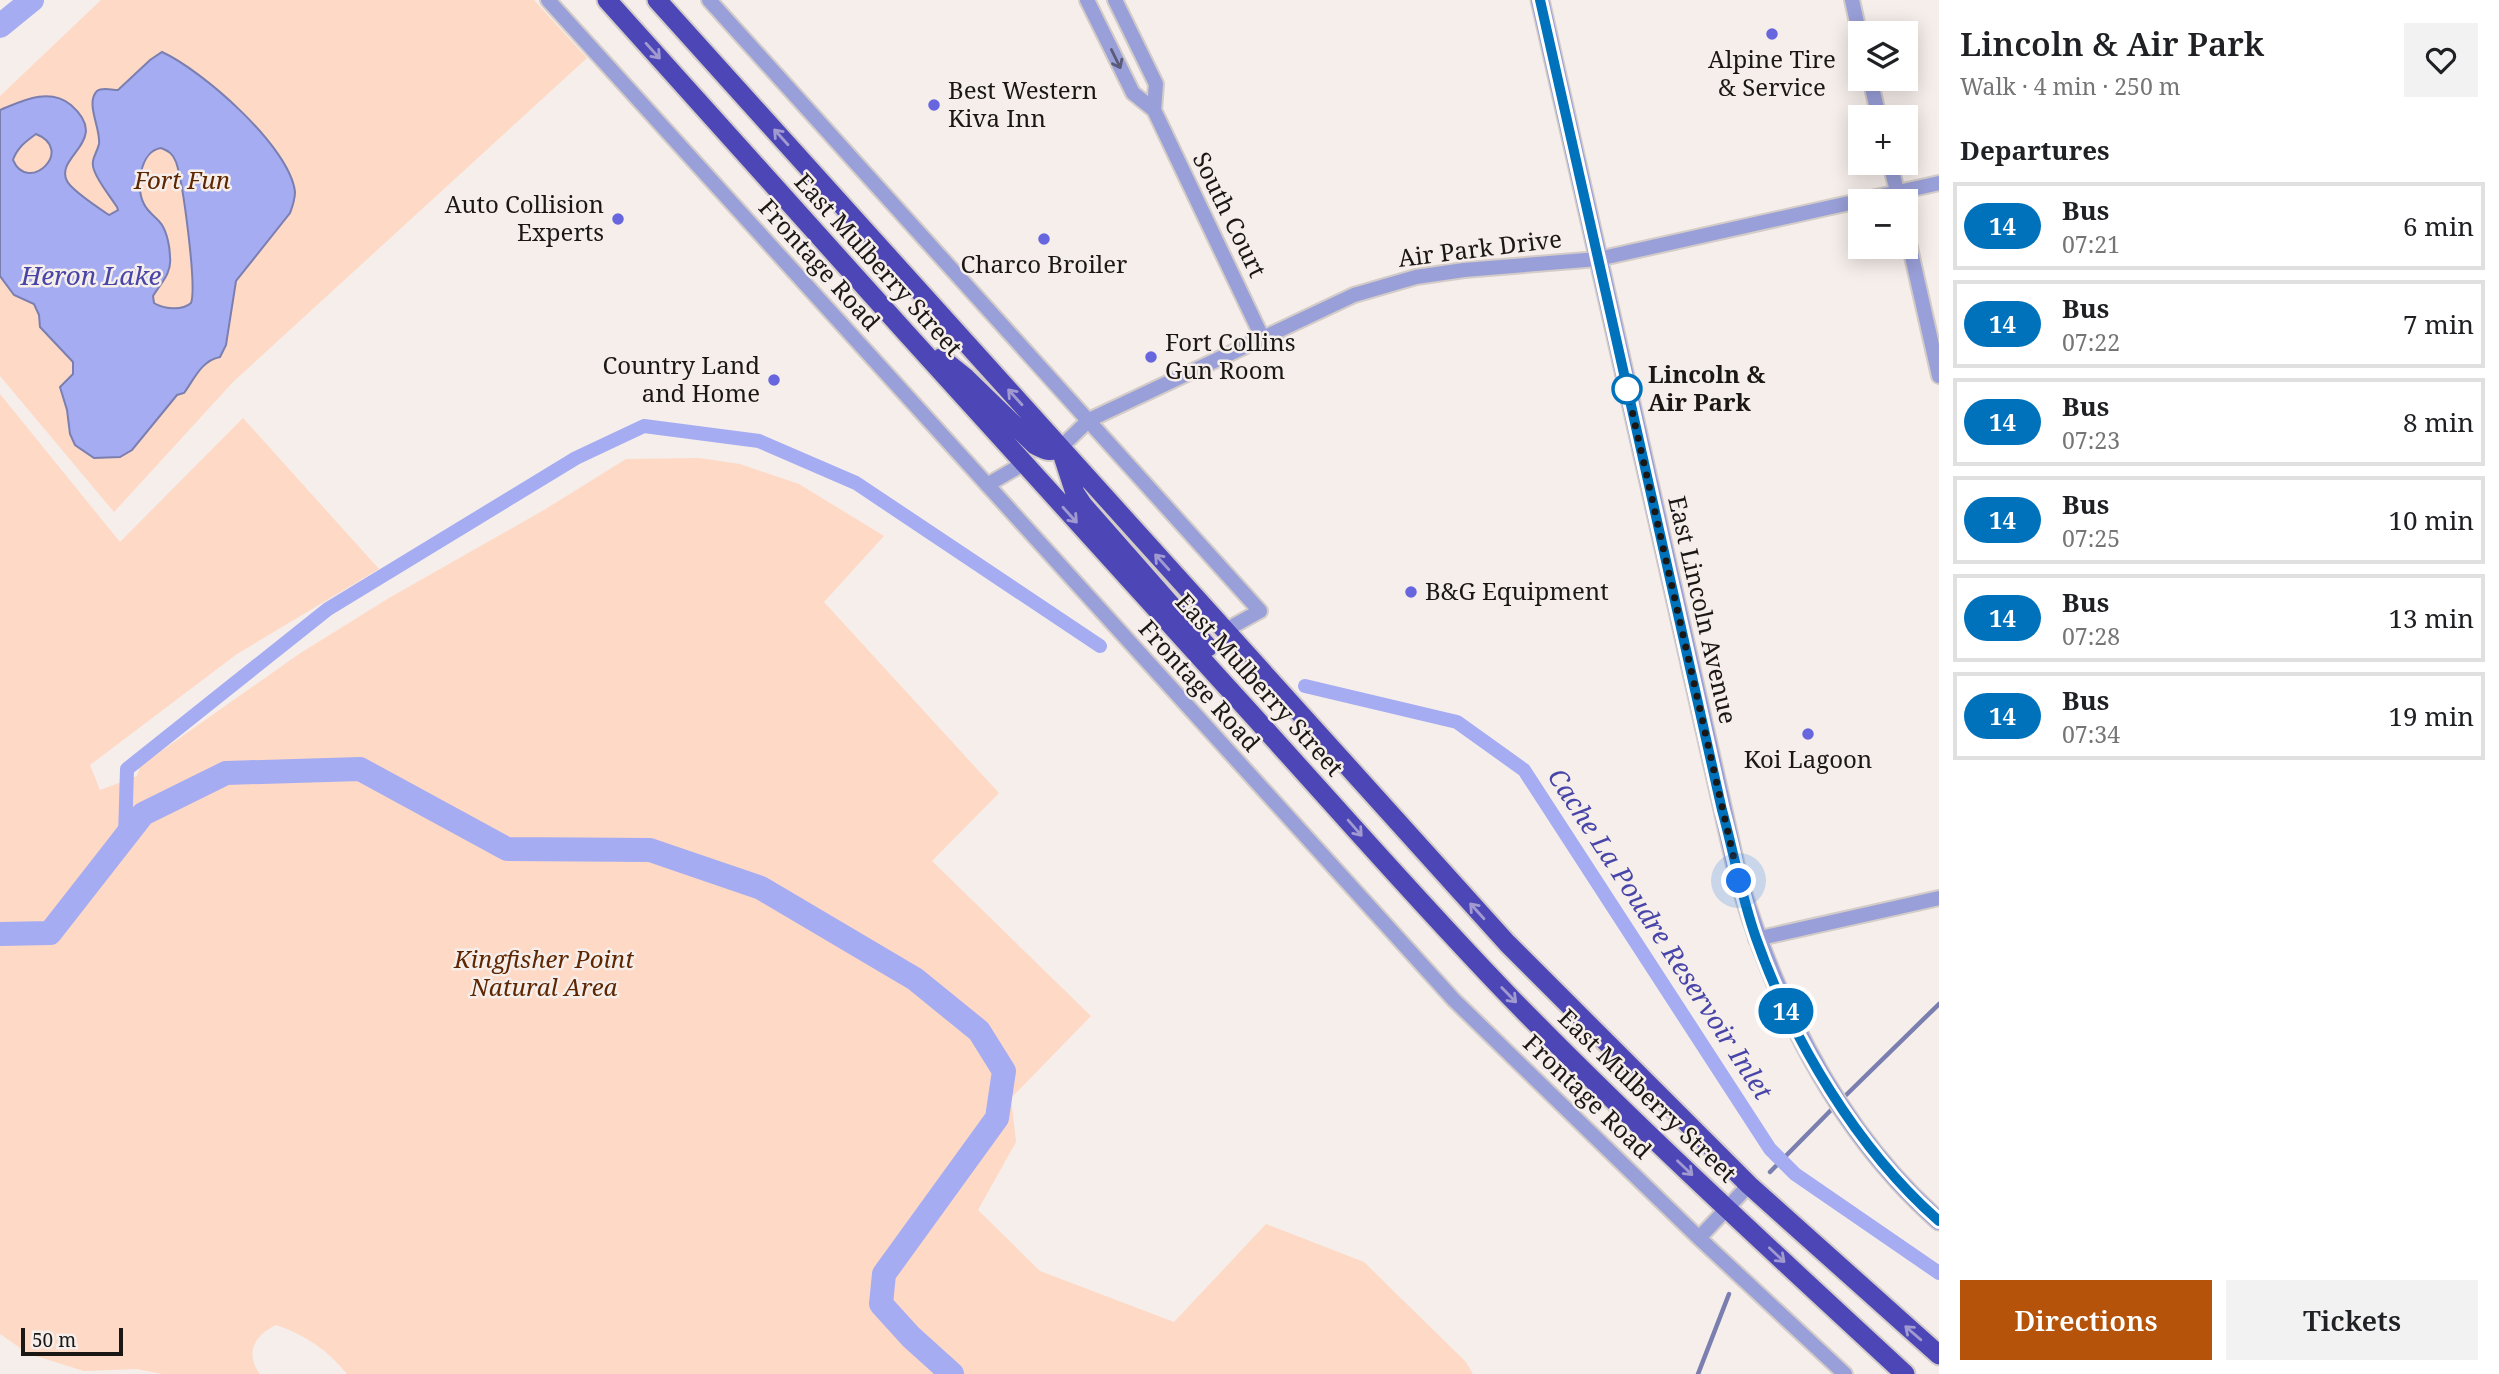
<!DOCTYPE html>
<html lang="en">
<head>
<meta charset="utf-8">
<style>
  :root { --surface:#fff; --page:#f2f2f2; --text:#202124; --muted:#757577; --line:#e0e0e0; --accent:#b45309 }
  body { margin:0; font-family:"Noto Serif",serif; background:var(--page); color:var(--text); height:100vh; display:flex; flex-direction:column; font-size:26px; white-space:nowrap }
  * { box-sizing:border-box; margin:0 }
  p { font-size:23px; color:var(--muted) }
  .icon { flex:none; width:38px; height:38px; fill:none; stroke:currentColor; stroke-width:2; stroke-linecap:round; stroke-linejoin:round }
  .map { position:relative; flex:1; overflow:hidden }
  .side { display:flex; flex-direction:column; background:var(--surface); width:560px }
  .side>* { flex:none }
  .badge { padding:0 14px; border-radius:23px; font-size:24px; line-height:46px }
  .controls { position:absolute; left:1848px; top:21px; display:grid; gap:14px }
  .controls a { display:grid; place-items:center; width:70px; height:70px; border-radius:0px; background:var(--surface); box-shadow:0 4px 18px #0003; font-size:35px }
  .scale { position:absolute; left:21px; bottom:18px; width:102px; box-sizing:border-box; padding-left:7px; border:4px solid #1a1715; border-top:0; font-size:19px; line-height:24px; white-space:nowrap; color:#1a1715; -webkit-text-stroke:5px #f6eeea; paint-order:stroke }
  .you { position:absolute; width:35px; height:35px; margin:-18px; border:5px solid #fff; border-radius:50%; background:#1a73e8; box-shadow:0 0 0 10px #1a73e833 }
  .map>.badge { position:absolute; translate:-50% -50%; box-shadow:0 0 0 4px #fff }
  h2 { padding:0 21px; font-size:26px; line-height:63px }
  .round { display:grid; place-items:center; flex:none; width:74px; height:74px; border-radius:0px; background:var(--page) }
  .summary { display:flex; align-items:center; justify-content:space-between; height:119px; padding:0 21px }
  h1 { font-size:33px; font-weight:600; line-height:52px }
  .cta { display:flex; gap:14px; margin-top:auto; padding:14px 21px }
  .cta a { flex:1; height:80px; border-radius:0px; background:var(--accent); color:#fff; font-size:28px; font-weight:600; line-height:80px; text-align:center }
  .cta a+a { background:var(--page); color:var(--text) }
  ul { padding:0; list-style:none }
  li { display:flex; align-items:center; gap:21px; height:88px; margin:0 14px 10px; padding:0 7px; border:4px solid var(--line); border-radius:0px }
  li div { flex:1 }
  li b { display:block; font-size:26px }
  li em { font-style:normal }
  li .badge { min-width:77px; font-weight:700; text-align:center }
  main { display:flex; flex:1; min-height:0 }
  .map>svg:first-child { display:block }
  .green { fill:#fed9c6 }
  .water { fill:#a5acf2; stroke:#7b7fb0; stroke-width:2; fill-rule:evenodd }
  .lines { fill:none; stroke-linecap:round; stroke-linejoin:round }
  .stream { stroke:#7b7fb0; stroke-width:4.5 }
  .canal { stroke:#a5acf2; stroke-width:14 }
  .river { stroke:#a5acf2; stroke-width:24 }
  .minor-casing { stroke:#d3ccc8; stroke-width:18 }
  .tertiary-casing { stroke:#d3ccc8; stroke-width:21 }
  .trunk-casing { stroke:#d3ccc8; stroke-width:23 }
  .minor { stroke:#999fd8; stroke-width:14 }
  .tertiary { stroke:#999fd8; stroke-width:18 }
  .trunk { stroke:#4c46b6; stroke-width:19 }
  .oneway { stroke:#a19ad0 }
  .oneway2 { stroke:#5a5b76 }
  .line-casing { stroke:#fff; stroke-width:16 }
  .line { stroke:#0072bc; stroke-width:10 }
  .walk { stroke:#1a1715; stroke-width:7; stroke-dasharray:0 12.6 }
  .poi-dot { fill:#6766df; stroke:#f6eeea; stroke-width:2.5 }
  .stop-dot { fill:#fff; stroke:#0072bc; stroke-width:3.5 }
  .labels { text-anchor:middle; stroke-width:5; stroke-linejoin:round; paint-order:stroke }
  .poi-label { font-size:24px; fill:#1a1715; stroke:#f6eeea }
  .park-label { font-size:24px; font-style:italic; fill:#5f2701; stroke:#f6eeea }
  .street-label { font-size:24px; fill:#1a1715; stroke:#f6eeea }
  .stop-label { font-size:24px; font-weight:bold; fill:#1a1715; stroke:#f6eeea; text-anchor:start }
  .water-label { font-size:26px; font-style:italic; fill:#4845a9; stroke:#f6eeea }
</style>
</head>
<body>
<main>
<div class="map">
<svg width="1939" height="1374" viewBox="0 0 1939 1374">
  <rect width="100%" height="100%" fill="#f6eeea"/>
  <!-- green -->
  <path class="green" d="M101,0H534L587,58L233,382L114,512L0,376V96Z
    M0,394L120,542L243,418L379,569L237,654L90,765L100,790L137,776L140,766L299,654L389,598L544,510L626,459L699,458L740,464L799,484L884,536L824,602L999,793L932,861L1091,1016L1011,1098L1016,1142L978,1210L1040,1271L1174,1322L1266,1224L1364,1262L1466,1362L1473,1374H347C329,1351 304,1334 276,1325C255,1335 244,1353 260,1374H162L137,1369L84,1371L29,1354L0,1334Z"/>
  <!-- water -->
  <path class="water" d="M162,52C202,70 290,147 295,192C295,200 293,205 290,213L236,281L226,345L220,357C201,361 195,378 184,393L177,395L132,450L120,457L94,458L75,445L70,434L67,410L60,387L73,374V362L40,327L39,315L34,304L14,295L0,276V110C22,101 49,87 71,105C112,141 54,156 67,181C71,189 100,209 109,215L118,210L117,207C110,196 98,182 94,170C90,160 97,153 99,144C101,129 85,103 97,91C102,87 111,90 118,90L150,60ZM36,134C76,150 28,195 13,160C17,148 25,142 36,134ZM161,148C169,151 173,154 176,162C183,182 197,287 191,303C182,311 163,309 154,303L153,296C161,283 172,273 170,257C170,247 167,233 162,225C157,217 148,213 144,204C135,188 140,151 161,148Z"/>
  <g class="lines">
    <!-- stream -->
    <path class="stream" d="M1842,1099L1939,1004
      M1770,1172L1836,1105
      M1698,1374L1729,1294"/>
    <!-- canal -->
    <path class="canal" d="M1305,686L1457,722L1524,770L1770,1149L1795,1174L1939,1273
      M125,837L127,769L328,609L576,458L644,426L759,441L856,483L1100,646"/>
    <!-- river -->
    <path class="river" d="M0,26L32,0
      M0,934L50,933L143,814L226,773L360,769L507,849L650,850L761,888L915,979L979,1031L1004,1071L997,1118L884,1274L881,1304L911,1337L952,1374"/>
    <defs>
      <path id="minor" d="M548,0L1454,1000L1699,1238L1845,1374
        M709,0L1260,611L1224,631
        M1087,0L1133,93L1154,110L1263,339
        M1115,0L1156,84L1154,110
        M1852,0L1860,36
        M1870,79L1879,117
        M1890,163L1899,199
        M1906,230L1939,376
        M1060,448L1089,420L1354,295L1416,277L1464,270L1598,259L1939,183
        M987,485L1023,464
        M1756,939L1939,898
        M1699,1238L1749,1185"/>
      <path id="tertiary" d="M1540,0L1739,881C1777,1007 1838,1132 1939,1221"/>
      <path id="trunk" d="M607,0C816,233 1026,467 1237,698C1329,799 1418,902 1513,1000C1639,1129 1772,1251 1905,1374
        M657,0L1507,943L1749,1185L1939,1355
        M941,358L966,378L1035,445C1045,450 1050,453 1060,448
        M1063,456L1075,493L1083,505L1208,647"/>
    </defs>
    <!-- minor casing -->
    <use href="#minor" class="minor-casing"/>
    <!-- tertiary casing -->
    <use href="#tertiary" class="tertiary-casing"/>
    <!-- trunk casing -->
    <use href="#trunk" class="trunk-casing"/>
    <!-- minor -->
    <use href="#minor" class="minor"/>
    <!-- tertiary -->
    <use href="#tertiary" class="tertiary"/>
    <!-- trunk -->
    <use href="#trunk" class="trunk"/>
  </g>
  <!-- one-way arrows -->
  <defs><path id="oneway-shaft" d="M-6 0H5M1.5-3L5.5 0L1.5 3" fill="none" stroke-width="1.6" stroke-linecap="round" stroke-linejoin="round" transform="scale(1.75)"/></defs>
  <g class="oneway">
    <use href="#oneway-shaft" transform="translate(653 51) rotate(48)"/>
    <use href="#oneway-shaft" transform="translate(781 137) rotate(-132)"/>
    <use href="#oneway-shaft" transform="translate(1015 397) rotate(-132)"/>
    <use href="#oneway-shaft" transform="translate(1070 515) rotate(48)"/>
    <use href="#oneway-shaft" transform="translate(1162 562) rotate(-132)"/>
    <use href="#oneway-shaft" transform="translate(1355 828) rotate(49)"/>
    <use href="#oneway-shaft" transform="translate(1477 911) rotate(-132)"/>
    <use href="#oneway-shaft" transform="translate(1509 995) rotate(46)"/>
    <use href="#oneway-shaft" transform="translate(1685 1168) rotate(44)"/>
    <use href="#oneway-shaft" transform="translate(1777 1255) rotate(43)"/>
    <use href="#oneway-shaft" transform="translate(1913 1333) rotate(-139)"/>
  </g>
  <use class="oneway2" href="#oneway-shaft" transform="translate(1116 59) rotate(64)"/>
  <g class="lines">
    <defs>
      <path id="line" d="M1540,0L1722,810C1734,853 1741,896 1756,938C1792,1040 1857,1149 1939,1221"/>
    </defs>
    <!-- line casing -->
    <use href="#line" class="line-casing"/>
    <!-- line -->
    <use href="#line" class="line"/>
    <!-- walk -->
    <path class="walk" d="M1627,389L1739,881"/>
  </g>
  <!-- markers -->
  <g class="poi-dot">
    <circle cx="1772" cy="34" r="7"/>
    <circle cx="934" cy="105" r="7"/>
    <circle cx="618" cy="219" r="7"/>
    <circle cx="1044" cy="239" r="7"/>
    <circle cx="1151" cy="357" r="7"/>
    <circle cx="774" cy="380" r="7"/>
    <circle cx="1411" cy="592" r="7"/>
    <circle cx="1808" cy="734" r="7"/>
  </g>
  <circle class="stop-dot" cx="1627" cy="389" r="14"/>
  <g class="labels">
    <!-- poi labels -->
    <g class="poi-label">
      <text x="1772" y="68">Alpine Tire<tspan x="1772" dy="28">&amp; Service</tspan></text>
      <text x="948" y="99" text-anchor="start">Best Western<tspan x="948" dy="28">Kiva Inn</tspan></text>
      <text x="604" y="213" text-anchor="end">Auto Collision<tspan x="604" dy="28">Experts</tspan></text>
      <text x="1044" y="273">Charco Broiler</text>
      <text x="1165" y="351" text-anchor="start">Fort Collins<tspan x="1165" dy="28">Gun Room</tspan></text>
      <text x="760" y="374" text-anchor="end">Country Land<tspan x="760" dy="28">and Home</tspan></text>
      <text x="1425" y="600" text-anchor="start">B&amp;G Equipment</text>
      <text x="1808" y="768">Koi Lagoon</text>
    </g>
    <!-- park labels -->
    <g class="park-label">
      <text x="182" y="189">Fort Fun</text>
      <text x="544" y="968">Kingfisher Point<tspan x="544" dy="28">Natural Area</tspan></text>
    </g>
    <!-- street labels -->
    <g class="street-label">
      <text transform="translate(1229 215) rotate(64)" y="8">South Court</text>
      <text transform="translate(1480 249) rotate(-7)" y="8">Air Park Drive</text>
      <text transform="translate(819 265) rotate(48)" y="8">Frontage Road</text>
      <text transform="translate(878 265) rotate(48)" y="8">East Mulberry Street</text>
      <text transform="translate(1702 610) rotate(77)" y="8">East Lincoln Avenue</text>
      <text transform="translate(1259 685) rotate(48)" y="8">East Mulberry Street</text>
      <text transform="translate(1199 686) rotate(48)" y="8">Frontage Road</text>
      <text transform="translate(1647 1096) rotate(44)" y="8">East Mulberry Street</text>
      <text transform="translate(1587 1097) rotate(44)" y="8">Frontage Road</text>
    </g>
    <!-- stop labels -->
    <g class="stop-label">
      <text x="1648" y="383">Lincoln &amp;<tspan x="1648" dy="28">Air Park</tspan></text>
    </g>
    <!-- water labels -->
    <g class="water-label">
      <text x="91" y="285">Heron Lake</text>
      <text transform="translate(1660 934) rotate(57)" y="9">Cache La Poudre Reservoir Inlet</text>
    </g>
  </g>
</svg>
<div class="controls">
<a><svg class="icon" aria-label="layers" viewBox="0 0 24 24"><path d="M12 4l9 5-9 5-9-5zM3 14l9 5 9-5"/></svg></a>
<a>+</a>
<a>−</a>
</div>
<div class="scale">50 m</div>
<div class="you" style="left:1739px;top:881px"></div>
<b class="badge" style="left:1786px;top:1011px;background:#0072bc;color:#fff">14</b>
</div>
<section class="side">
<div class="summary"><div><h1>Lincoln &amp; Air Park</h1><p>Walk · 4 min · 250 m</p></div><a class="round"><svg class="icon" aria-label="heart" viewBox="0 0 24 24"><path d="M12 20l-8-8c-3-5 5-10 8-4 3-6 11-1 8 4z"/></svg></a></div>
<h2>Departures</h2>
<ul>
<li><span class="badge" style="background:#0072bc;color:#fff">14</span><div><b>Bus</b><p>07:21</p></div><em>6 min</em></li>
<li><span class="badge" style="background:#0072bc;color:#fff">14</span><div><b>Bus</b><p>07:22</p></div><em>7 min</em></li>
<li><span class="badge" style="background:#0072bc;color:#fff">14</span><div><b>Bus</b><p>07:23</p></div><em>8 min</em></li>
<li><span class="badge" style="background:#0072bc;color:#fff">14</span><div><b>Bus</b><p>07:25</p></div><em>10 min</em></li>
<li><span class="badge" style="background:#0072bc;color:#fff">14</span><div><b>Bus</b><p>07:28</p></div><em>13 min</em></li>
<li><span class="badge" style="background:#0072bc;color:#fff">14</span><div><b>Bus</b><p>07:34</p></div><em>19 min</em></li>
</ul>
<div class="cta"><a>Directions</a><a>Tickets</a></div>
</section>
</main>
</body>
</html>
